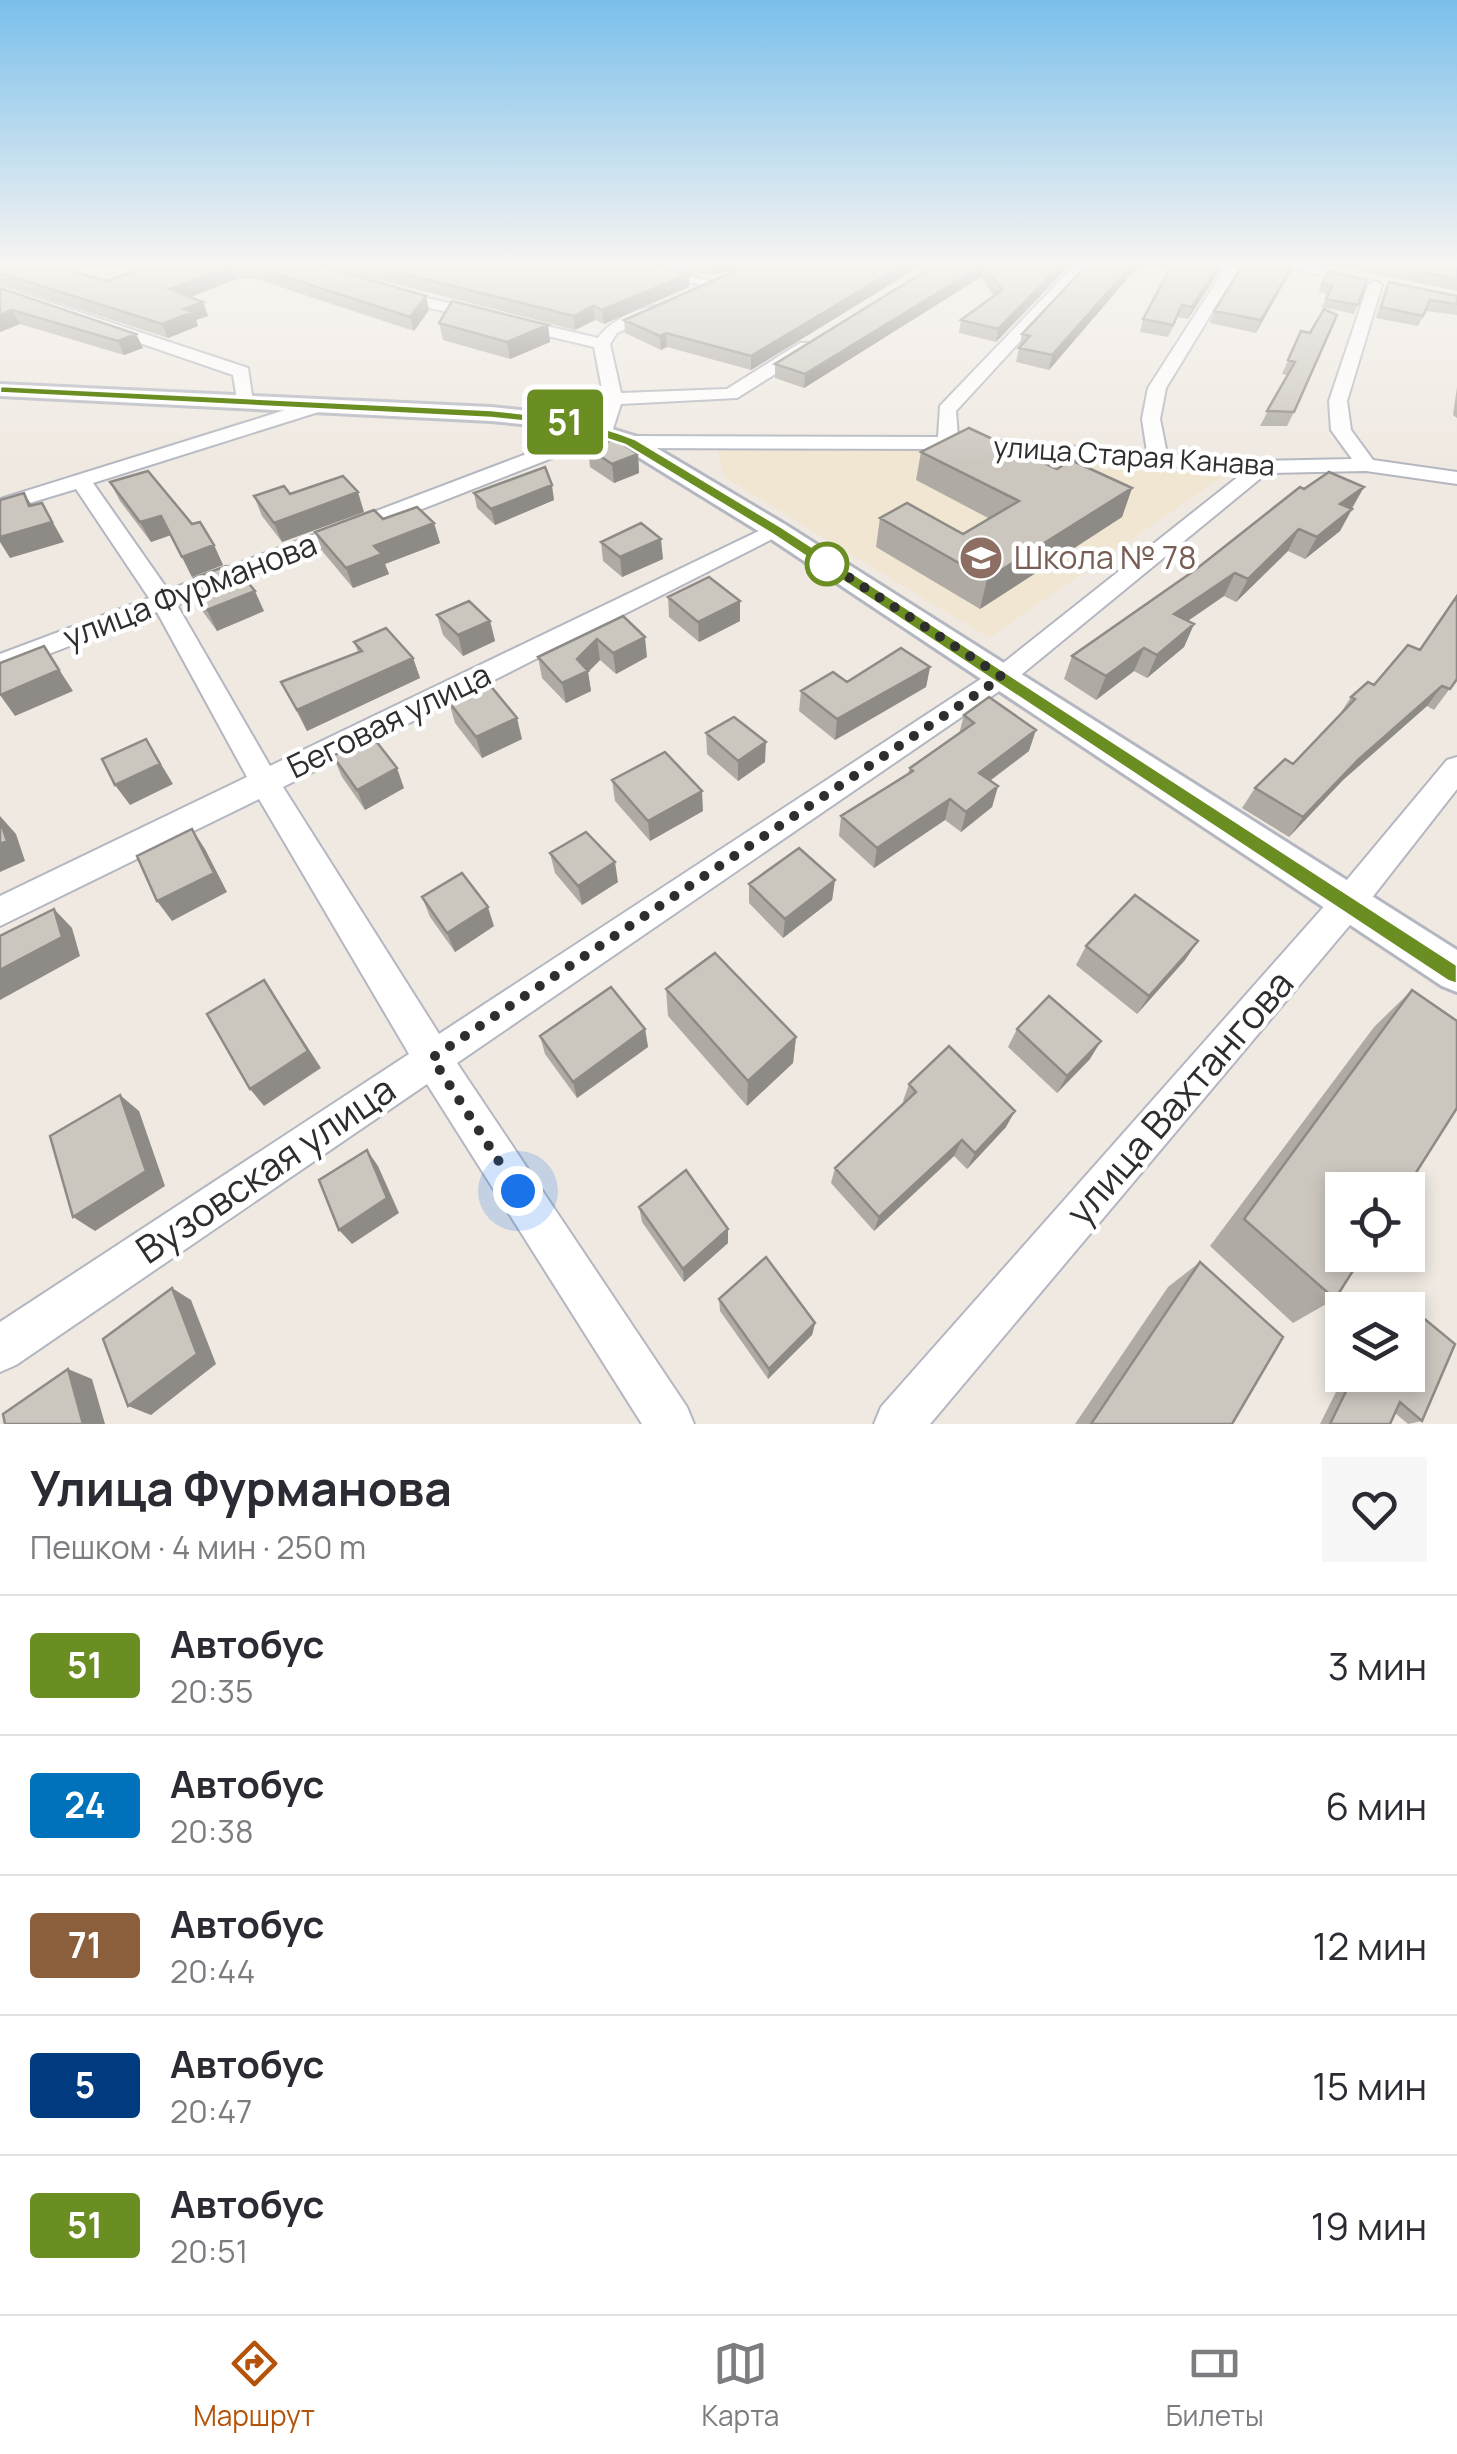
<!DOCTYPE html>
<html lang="ru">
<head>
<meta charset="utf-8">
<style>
  :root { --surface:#fff; --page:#f7f7f7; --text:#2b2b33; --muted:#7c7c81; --line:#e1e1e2; --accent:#b45309 }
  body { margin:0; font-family:Manrope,sans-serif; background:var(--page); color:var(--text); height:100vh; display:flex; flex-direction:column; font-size:38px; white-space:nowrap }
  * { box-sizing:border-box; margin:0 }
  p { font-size:32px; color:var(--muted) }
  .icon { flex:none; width:55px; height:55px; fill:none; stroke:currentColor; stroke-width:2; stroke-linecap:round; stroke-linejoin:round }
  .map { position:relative; height:1424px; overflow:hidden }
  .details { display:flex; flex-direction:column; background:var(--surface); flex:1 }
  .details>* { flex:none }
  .badge { padding:0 20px; border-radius:8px; font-size:35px; line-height:65px }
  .controls { position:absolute; left:1325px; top:1172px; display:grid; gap:20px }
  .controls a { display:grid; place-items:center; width:100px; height:100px; border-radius:0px; background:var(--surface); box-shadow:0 5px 15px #0003; font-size:50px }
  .you { position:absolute; width:50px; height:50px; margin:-25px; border:8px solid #fff; border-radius:50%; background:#1a73e8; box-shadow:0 0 0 15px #1a73e833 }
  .map>.badge { position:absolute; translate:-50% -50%; box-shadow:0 0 0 5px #fff }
  .round { display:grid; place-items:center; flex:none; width:105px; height:105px; border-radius:0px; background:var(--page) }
  .headline { display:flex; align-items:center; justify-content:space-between; height:170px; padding:0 30px }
  h1 { font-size:48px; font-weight:700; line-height:75px }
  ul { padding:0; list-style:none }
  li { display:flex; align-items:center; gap:30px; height:140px; padding:0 30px; border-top:2px solid var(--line) }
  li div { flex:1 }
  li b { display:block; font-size:38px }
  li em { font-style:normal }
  li .badge { min-width:110px; font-weight:700; text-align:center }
  .menu { display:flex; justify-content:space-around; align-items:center; height:140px; border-top:2px solid var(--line); background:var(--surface); font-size:28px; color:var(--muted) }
  .menu a { display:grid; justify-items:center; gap:5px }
  .menu .on { color:var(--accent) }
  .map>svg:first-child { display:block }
  .education { fill:#f0e6d1 }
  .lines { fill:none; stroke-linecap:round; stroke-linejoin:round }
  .minor-casing { stroke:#b4b7c1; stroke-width:4 }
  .tertiary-casing { stroke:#b4b7c1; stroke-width:6 }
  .minor { fill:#fff; fill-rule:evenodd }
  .tertiary { fill:#fff; fill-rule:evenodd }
  .wall { fill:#afaba4 }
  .shaded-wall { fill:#8e8b86 }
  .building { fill:#cbc7bf; stroke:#8e8b86; stroke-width:2.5 }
  .line { fill:#6b8e23; stroke:#fff; stroke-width:2.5 }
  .walk { stroke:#2e2e2e; stroke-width:10; stroke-dasharray:0 18 }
  .stop-dot { fill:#fff; stroke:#6b8e23; stroke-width:5 }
  .labels { text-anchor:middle; stroke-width:9; stroke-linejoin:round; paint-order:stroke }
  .far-street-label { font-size:28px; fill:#2e2e2e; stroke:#fff }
  .education-label { font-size:32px; fill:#785e54; stroke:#fff; text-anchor:start }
  .street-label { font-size:32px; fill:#2e2e2e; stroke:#fff }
  .near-street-label { font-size:38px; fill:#2e2e2e; stroke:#fff }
</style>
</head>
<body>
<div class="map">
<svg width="1457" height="1424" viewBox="0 0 1457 1424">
  <rect width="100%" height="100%" fill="#efe9e1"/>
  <!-- education -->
  <path class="education" d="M717,447L916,450L1230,471L989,638L724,477Z"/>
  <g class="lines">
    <defs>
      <path id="minor" d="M617,265H644L722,284L715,288Z
        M1075,265H1090L956,411L958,438L1147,452L1142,419L1148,388L1227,265H1241L1166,388L1160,419L1167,454L1262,461L1352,459L1331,430L1329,401L1368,285L1375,281L1382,285L1347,401L1351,430L1373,460L1457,472V484L1366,471L1267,473L1011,683L457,1063L687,1407L694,1424H642L427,1084L16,1365L0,1372V1322L409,1054L259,799L0,926V896L247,777L157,612L0,673V654L149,598L76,489L0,512V499L311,402H325V410L93,483L168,590L595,428L604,399L594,347L388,298V292L393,290L598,338C609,321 644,304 664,306V312L617,333L610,344L621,393L727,389L800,343H812V351L737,398L621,404L611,435L177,605L270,766L769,526H785L788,531L283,787L439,1034L993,671L1244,472L948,449L630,448L620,442L630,436L938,437L940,406Z
        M1282,265H1307L1369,282L1362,286Z
        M0,286L248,368L253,402L238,406L233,375L0,295Z
        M1457,757V789L1360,913L930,1424H874L881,1407L1336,893L1447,760Z"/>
      <path id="tertiary" d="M0,384L491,407L567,415L638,437L786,525L1457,950V992L1442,986L768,537L622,447L564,428L491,421L0,396Z"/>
    </defs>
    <!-- minor casing -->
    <use href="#minor" class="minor-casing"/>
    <!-- tertiary casing -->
    <use href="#tertiary" class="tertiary-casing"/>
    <!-- minor -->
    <use href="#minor" class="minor"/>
    <!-- tertiary -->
    <use href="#tertiary" class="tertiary"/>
  </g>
  <!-- wall -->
  <path class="wall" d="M0,265L107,281L153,265H320L429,310L414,331L256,279H236L190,297L203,302L208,316L196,320L198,326L168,338L0,284Z
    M321,265H922L751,370L667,347L661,350L625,333L624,320L742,268L714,275L671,270L689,274V287L604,324L595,320L575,330Z
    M935,265H1070L996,342L959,333L961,320L994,296L981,277L804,388L775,378V364Z
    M1087,265H1139L1049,370L1016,362L1022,334Z
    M1223,265L1188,319L1178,317L1168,337L1140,332L1143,319Z
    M1293,265L1256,333L1210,323L1214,311Z
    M1331,265H1457V291Z
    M1328,271L1358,305L1354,314L1322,307L1328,294L1318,292Z
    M1389,282L1457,296V315L1426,311L1418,326L1376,318L1384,292Z
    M0,288L136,334L143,348L124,355L20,324L0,332Z
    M439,323L548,325L550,342L510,359L443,340Z
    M1301,331L1294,412L1287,426H1260L1287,375L1282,374Z
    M1457,387V418L1453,415Z
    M588,448L638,454L639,473L614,483L590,467Z
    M921,452L1057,469L1132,488L1122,517L980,609L876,547L880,518L963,534L990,519L916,480Z
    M110,482L192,524L214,545L223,565L192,577L171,535L151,542L120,501Z
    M1364,487L1340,531L1305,559L1288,551L1236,602L1224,596L1188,621L1194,624L1184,647L1147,678L1134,671L1096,700L1064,679L1072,656L1195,570L1304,489Z
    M474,493L554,500L495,525L477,508Z
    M290,494L364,512L282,542L262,516L254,496Z
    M383,519L434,523L440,543L385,564L389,574L353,588L323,552L315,532Z
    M601,542L663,559L622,577L603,561Z
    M232,576L264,611L217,631L203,612L193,592Z
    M668,597L740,621L699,642L669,617Z
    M437,615L490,621L495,641L463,656L443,635Z
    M590,633L647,657L616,674L600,660L588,672L591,691L566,703L542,678L538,657Z
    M354,642L413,658L420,678L307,731L281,682L358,652Z
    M930,667L926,687L835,740L799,711L801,691Z
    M1457,679L1434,710L1427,706L1343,780L1289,837L1242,808L1255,788L1293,764L1340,714L1351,697L1374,685Z
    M449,702L522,739L482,758L455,723Z
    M964,715L1029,751L990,781L998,786L992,807L961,832L945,820L874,868L839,836L841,816L908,773L910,768L959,734Z
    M706,733L765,762L738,781L707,754Z
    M333,756L404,788L365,810L342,777Z
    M612,780L703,811L650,841L615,801Z
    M550,853L618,882L582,905L555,873Z
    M835,880L832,900L783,938L749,903V884Z
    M422,897L494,926L455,952L430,917Z
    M1198,941L1185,960L1137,1014L1076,965L1086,946Z
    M666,989L796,1037L793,1063L747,1106L668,1016Z
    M1412,990L1335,1299L1293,1323L1210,1246L1374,1027Z
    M645,1029L648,1047L577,1098L545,1054L540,1036Z
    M1017,1029L1090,1059L1057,1093L1008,1047Z
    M909,1084L1006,1127L967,1169L954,1156L874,1231L831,1183L835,1168L904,1102L903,1101Z
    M639,1207L728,1243L684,1282L642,1222Z
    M1200,1262L1232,1424H1075L1168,1287Z
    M719,1299L815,1323L812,1335L768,1379L720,1311Z
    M1404,1302L1455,1344L1422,1421L1408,1424L1395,1413L1390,1424H1320L1341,1382L1353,1377L1358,1378L1359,1375H1408V1310H1391Z"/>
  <!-- shaded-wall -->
  <path class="shaded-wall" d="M714,265H754L714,275Z
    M903,265H922L751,370V356Z
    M983,265L981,277L804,388L805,374Z
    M1061,265H1070L996,342L998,329Z
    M1132,265H1139L1049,370L1052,355Z
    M1219,265H1223L1188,319L1192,307Z
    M1293,265L1291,271L1256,333L1261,320Z
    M232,266L236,279L175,303L170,289Z
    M689,274V287L604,324L602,310Z
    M426,296L429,310L414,331L410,317Z
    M203,302L208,316L196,320L198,326L168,338L162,324L184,309Z
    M593,306L595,320L575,330L574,316Z
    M12,310L20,324L0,332V315Z
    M548,325L550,342L510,359L507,342Z
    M666,333L667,347L661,350L660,336Z
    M136,334L143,348L124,355L118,341Z
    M638,454L639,473L614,483L612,464Z
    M552,485L554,500L495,525L491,509Z
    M1364,487L1351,509L1340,504Z
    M1132,488L1122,517L980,609L987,579Z
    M358,492L364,512L282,542L274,523Z
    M24,493L36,512L42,503L64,542L10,558L0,542V536L29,506Z
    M1352,509L1340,531L1305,559L1317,537Z
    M161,516L171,535L151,542L140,522Z
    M434,523L440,543L385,564L389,574L353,588L346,568L374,546Z
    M1299,529L1288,551L1236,602L1248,579Z
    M661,539L663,559L622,577L620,557Z
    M214,545L223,565L192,577L182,557Z
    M1235,573L1224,596L1164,637L1174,614Z
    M255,591L264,611L217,631L207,610Z
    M740,601V621L699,642L698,622Z
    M490,621L495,641L463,656L458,635Z
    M1194,624L1184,647L1147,678L1157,655Z
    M645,637L647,657L616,674L613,653Z
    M597,639L600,660L588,672L591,691L566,703L562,683L577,659Z
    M44,646L73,691L15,716L0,695Z
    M1144,648L1134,671L1096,700L1106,676Z
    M413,658L420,678L307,731L297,710Z
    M930,667L926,687L835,740L837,719Z
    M1442,686L1427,706L1343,780L1289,837L1303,817L1358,760Z
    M517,718L522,739L482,758L476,737Z
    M1036,730L1029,751L973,793L979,773Z
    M146,739L173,784L130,805L115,785Z
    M766,742L765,762L738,781V761Z
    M397,768L404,788L365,810L357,790Z
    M998,786L992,807L961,832L966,812Z
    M702,791L703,811L650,841L648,821Z
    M950,799L945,820L874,868L877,848Z
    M0,816L16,834L25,861L0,872Z
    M192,829L205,849L227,892L172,921L157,901Z
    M615,862L618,882L582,905L578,886Z
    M835,880L832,900L783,938L785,919Z
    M488,907L494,926L455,952L447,933Z
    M54,909L72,928L80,956L0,1000V970Z
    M1198,941L1185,960L1137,1014L1149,996Z
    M264,980L321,1068L264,1106L250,1089Z
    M645,1029L648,1047L577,1098L573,1082Z
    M796,1037L793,1063L747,1106L748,1081Z
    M1101,1041L1090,1059L1057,1093L1067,1076Z
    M120,1095L139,1111L165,1186L95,1231L73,1217Z
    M1015,1111L1006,1127L967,1169L975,1153Z
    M962,1140L954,1156L874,1231L879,1217Z
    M367,1150L378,1166L399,1213L352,1244L339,1230Z
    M728,1229V1243L684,1282L683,1269Z
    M172,1288L191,1300L216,1364L151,1415L128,1406Z
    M815,1323L812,1335L768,1379L769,1369Z
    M68,1369L92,1379L105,1424H83Z"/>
  <!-- building -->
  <path class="building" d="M0,265H49L107,281L152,265H320L426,296L410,317L252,266H232L170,289L203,302L184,309L193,312L162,324L0,273Z
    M368,265H652L689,274L602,310L593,306L574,316Z
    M749,265H903L751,356L666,333L660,336L624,320Z
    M935,265H983L805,374L775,364Z
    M984,265H1061L998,329L961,320L1002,290Z
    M1087,265H1132L1052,355L1019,348L1030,336L1022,334Z
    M1172,265H1219L1192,307L1182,305L1173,325L1143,319Z
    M1243,265H1293L1261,320L1214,311Z
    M1384,265H1457V279Z
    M1328,271L1367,280L1358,305L1326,299L1332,286L1322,284Z
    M1389,282L1457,296V304L1430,300L1423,316L1381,307Z
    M0,288L136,334L118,341L12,310L0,315Z
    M452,301L548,325L507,342L439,323Z
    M1324,309L1337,315L1294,412L1267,411L1295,362L1288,360L1301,331L1310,333Z
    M969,428L1057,469L1071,460L1132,488L987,579L880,518L907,503L963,534L1019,501L921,452Z
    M615,439L638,454L612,464L588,448Z
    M545,467L552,485L491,509L474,493Z
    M148,471L192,524L200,522L214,545L182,557L161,516L140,522L110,482Z
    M1329,472L1364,487L1340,504L1352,509L1317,537L1299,529L1248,579L1235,573L1174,614L1194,624L1157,655L1144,648L1106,676L1072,656L1195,570L1300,487L1304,489Z
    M343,476L358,492L274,523L254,496L284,486L290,494Z
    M24,493L29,506L42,503L52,522L0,537V500Z
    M417,507L434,523L374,546L382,554L346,568L315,532L374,510L383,519Z
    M641,523L661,539L620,557L601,542Z
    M226,566L232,576L240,573L255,591L207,610L193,592L199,589L194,578Z
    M709,577L740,601L698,622L668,597Z
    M1457,596V679L1450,689L1442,686L1358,760L1303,817L1255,788L1285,759L1293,764L1355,699L1351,697L1368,682L1374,685L1408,645L1420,650Z
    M469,601L490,621L458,635L437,615Z
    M623,616L645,637L613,653L597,639L577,659L588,671L562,683L538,657Z
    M386,628L413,658L297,710L281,682L362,651L354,642Z
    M44,646L59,670L0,695V663Z
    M901,648L930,667L837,719L801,691L833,672L847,682Z
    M489,684L517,718L476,737L449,702Z
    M989,697L1036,730L979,773L998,786L966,812L950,799L877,848L841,816L913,771L910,768L974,723L964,715Z
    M734,717L766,742L738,761L706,733Z
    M372,736L397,768L357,790L333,756Z
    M146,739L160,764L115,785L102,759Z
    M665,752L702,791L648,821L612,780Z
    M0,820L7,841L0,844Z
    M192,829L214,873L157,901L137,856Z
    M586,832L615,862L578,886L550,853Z
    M799,848L835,880L785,919L749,884Z
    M462,873L488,907L447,933L422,897Z
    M1135,895L1198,941L1149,996L1086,946Z
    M54,909L62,937L0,970V936Z
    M715,953L796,1037L748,1081L666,989Z
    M264,980L308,1051L250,1089L207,1014Z
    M611,987L645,1029L573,1082L540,1036Z
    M1412,990L1457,1021V1108L1405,1190H1342V1255H1363L1335,1299L1244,1219Z
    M1049,996L1101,1041L1067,1076L1017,1029Z
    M949,1046L1015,1111L975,1153L962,1140L879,1217L835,1168L916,1092L909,1084Z
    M120,1095L146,1171L73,1217L50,1136Z
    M367,1150L387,1198L339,1230L319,1180Z
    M686,1170L728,1229L683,1269L639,1207Z
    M766,1257L815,1323L769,1369L719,1299Z
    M1200,1262L1283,1337L1232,1424H1091Z
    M172,1288L197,1354L128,1406L103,1339Z
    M1404,1302L1455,1344L1422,1421L1400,1402L1390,1424H1330L1353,1377L1366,1380L1369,1375H1408V1310H1400Z
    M68,1369L83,1424H5L3,1414Z"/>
  <!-- sky -->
  <linearGradient id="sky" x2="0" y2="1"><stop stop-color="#7abfeb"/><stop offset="0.57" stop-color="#f8f5f2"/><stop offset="1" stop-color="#f8f5f2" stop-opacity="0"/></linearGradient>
  <rect width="1457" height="464" fill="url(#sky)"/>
  <!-- line -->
  <path class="line" d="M0,386L491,410C541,415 588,420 635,439L783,528L1457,965V984L1448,981L772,534L625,445L567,426L491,418L0,393Z"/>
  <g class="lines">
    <!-- walk -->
    <path class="walk" d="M518,1191L432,1058L1002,677L819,558L827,564"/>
  </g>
  <!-- icons -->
  <defs>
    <symbol id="school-disc" viewBox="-11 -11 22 22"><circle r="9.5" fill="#8d6e63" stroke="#fff"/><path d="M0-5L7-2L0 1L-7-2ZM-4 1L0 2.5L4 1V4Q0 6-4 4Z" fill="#fff"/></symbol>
  </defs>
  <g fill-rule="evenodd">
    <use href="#school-disc" x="956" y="533" width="50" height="50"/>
  </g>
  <!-- markers -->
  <circle class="stop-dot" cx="827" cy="564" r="20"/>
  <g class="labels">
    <!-- far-street labels -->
    <g class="far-street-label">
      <text transform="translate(1134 456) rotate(4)" y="10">улица Старая Канава</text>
    </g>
    <!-- education labels -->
    <g class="education-label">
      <text x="1014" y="569">Школа № 78</text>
    </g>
    <!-- street labels -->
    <g class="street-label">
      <text transform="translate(190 591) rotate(-21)" y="11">улица Фурманова</text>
      <text transform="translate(389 721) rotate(-26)" y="11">Беговая улица</text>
    </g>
    <!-- near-street labels -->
    <g class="near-street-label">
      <text transform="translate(1180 1098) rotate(-49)" y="13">улица Вахтангова</text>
      <text transform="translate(266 1170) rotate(-34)" y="13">Вузовская улица</text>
    </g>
  </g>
</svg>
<div class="controls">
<a><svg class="icon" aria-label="locate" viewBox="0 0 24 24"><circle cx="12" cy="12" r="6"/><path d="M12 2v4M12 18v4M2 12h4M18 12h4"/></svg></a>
<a><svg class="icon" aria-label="layers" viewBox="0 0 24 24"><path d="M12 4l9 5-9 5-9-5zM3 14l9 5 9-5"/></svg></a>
</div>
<div class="you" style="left:518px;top:1191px"></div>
<b class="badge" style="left:565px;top:422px;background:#6b8e23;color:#fff">51</b>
</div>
<section class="details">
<div class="headline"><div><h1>Улица Фурманова</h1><p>Пешком · 4 мин · 250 m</p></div><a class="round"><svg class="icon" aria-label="heart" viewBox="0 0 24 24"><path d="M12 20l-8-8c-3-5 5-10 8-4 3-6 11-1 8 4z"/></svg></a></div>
<ul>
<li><span class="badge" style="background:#6b8e23;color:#fff">51</span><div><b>Автобус</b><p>20:35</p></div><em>3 мин</em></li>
<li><span class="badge" style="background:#0072bc;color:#fff">24</span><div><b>Автобус</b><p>20:38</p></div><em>6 мин</em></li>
<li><span class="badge" style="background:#8b5e3c;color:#fff">71</span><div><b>Автобус</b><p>20:44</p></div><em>12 мин</em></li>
<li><span class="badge" style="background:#003b80;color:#fff">5</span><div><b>Автобус</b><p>20:47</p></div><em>15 мин</em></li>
<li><span class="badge" style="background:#6b8e23;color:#fff">51</span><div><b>Автобус</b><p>20:51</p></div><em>19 мин</em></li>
</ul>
</section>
<nav class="menu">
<a class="on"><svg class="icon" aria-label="directions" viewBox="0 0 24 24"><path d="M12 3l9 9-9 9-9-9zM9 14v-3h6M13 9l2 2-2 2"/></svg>Маршрут</a>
<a><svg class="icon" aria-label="map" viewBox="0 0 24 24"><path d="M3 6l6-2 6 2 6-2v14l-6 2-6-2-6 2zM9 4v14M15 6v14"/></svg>Карта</a>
<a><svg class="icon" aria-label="tickets" viewBox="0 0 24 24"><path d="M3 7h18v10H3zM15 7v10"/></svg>Билеты</a>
</nav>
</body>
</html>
